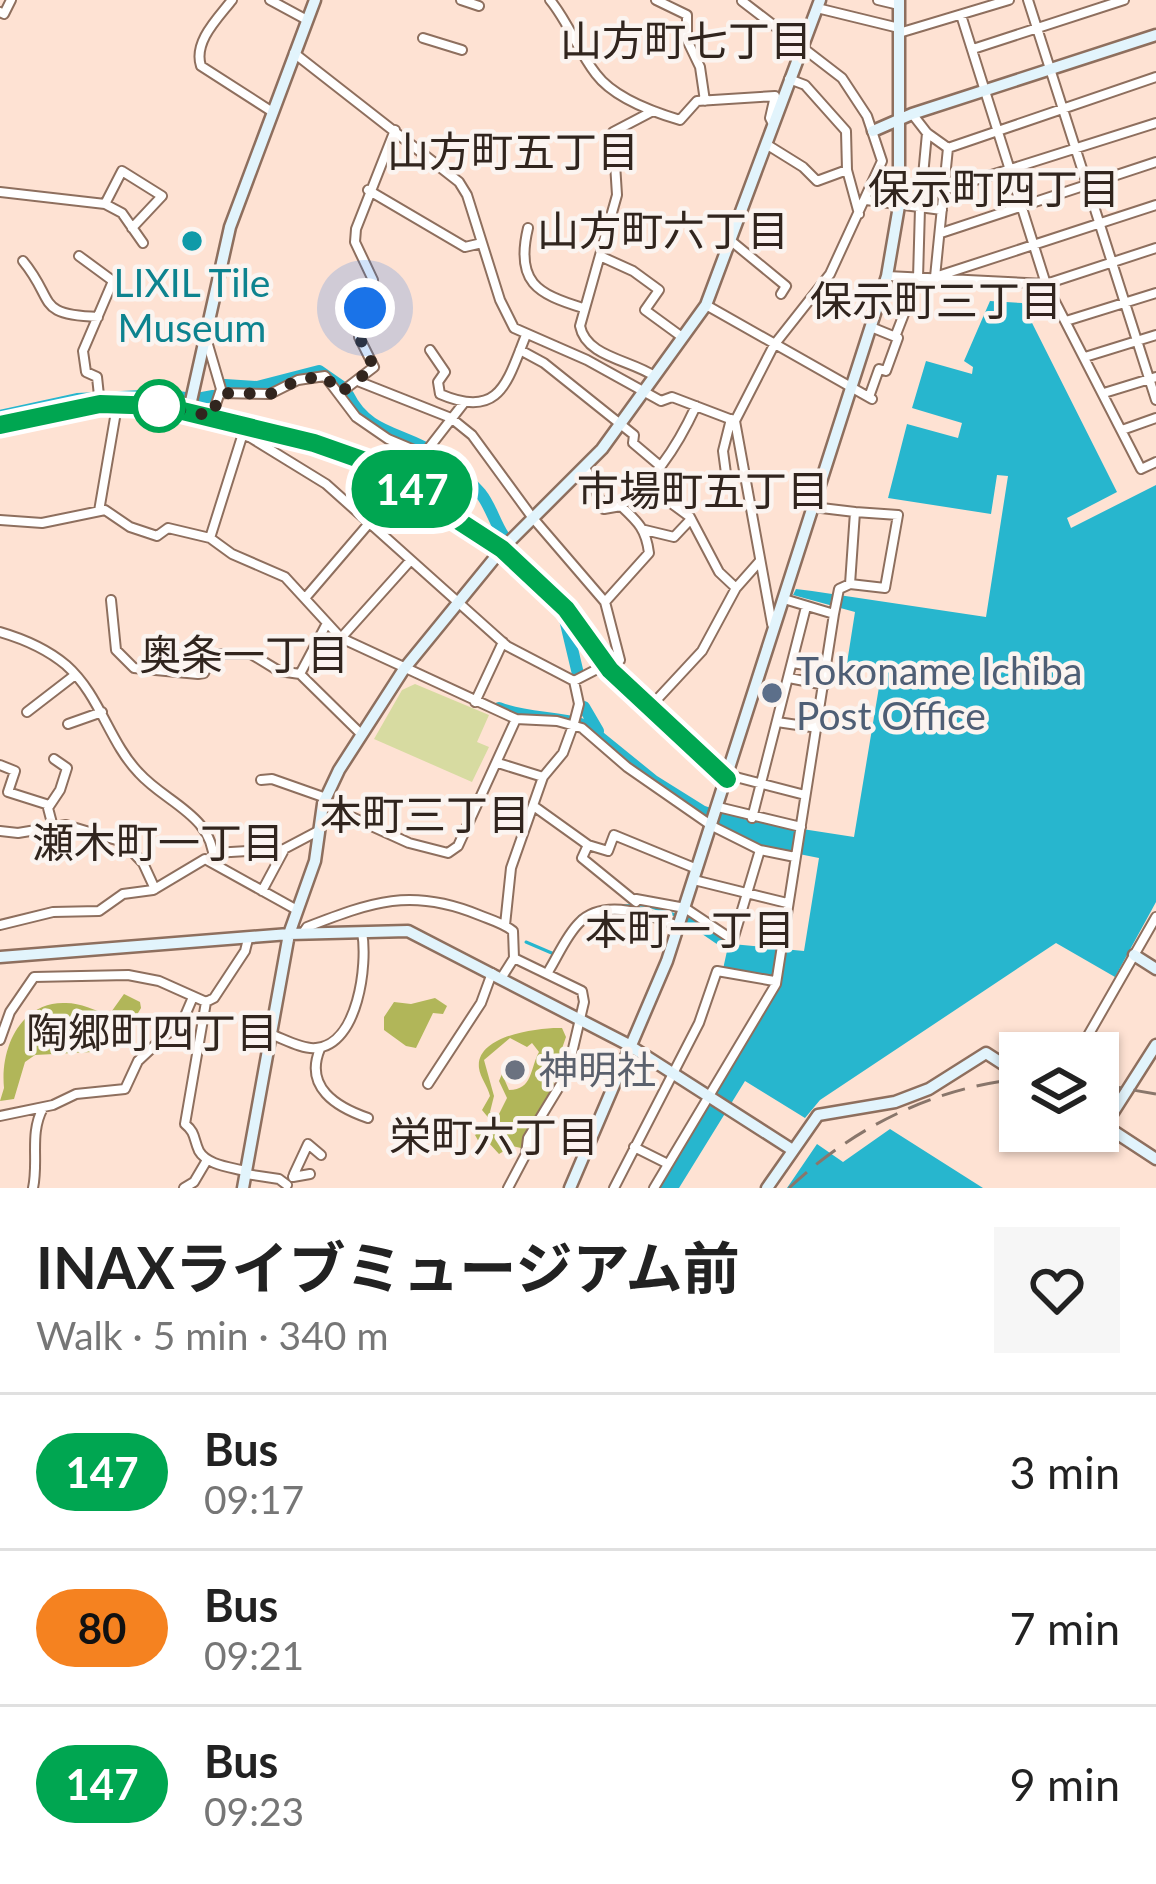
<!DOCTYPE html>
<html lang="en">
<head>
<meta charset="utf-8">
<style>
  :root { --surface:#fff; --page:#f6f6f6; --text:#222; --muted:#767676; --line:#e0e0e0 }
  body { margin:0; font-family:Lato,"Noto Sans JP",sans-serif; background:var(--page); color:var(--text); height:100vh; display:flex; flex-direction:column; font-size:45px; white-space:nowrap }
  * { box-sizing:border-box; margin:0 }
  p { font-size:39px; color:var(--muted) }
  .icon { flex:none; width:66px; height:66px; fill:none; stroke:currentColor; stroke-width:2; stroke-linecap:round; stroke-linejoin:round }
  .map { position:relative; height:1188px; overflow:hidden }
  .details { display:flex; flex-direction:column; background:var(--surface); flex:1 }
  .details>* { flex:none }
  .badge { padding:0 24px; border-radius:39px; font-size:42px; line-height:78px }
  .buttons { position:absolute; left:999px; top:1032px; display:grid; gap:24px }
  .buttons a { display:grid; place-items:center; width:120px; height:120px; border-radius:0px; background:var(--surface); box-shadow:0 3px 9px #0004; font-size:60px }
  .you { position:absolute; width:60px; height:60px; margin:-30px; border:9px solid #fff; border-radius:50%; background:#1a73e8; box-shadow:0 0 0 18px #1a73e833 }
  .map>.badge { position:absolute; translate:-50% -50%; box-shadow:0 0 0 6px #fff }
  .round { display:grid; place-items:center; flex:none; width:126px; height:126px; border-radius:0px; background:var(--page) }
  .summary { display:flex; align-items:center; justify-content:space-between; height:204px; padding:0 36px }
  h1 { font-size:57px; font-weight:700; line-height:90px }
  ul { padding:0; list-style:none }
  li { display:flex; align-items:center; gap:36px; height:156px; padding:0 36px; border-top:3px solid var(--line) }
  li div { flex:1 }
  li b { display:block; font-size:45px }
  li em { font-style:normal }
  li .badge { min-width:132px; font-weight:700; text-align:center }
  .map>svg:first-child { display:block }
  .green { fill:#d7dba1 }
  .forest { fill:#b1b659; fill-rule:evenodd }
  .water { fill:#27b6ce }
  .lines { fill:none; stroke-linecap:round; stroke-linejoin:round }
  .stream { stroke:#27b6ce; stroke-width:3 }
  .river { stroke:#27b6ce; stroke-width:12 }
  .street-casing { stroke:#8e6f5e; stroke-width:12 }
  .secondary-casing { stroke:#8e6f5e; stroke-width:15 }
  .primary-casing { stroke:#fff; stroke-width:16 }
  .street { stroke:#fff; stroke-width:8 }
  .secondary { stroke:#e2f4fc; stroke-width:10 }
  .primary { stroke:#c5e8f8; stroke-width:12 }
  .rail { stroke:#89766b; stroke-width:3; stroke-dasharray:24 12; stroke-linecap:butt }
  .line-casing { stroke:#fff; stroke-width:27 }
  .line { stroke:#00a651; stroke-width:18 }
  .walk { stroke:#31251e; stroke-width:12; stroke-dasharray:0 21.6 }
  .culture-dot { fill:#0f9aa8; stroke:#fbf4f0; stroke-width:4.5 }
  .stop-dot { fill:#fff; stroke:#00a651; stroke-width:6 }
  .service-dot { fill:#5c6f8a; stroke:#fbf4f0; stroke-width:4.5 }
  .worship-dot { fill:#6b7280; stroke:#fbf4f0; stroke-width:4.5 }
  .labels { text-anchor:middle; stroke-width:9; stroke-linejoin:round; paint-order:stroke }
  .culture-label { font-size:39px; fill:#0d838f; stroke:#fbf4f0 }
  .service-label { font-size:39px; fill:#4e5e75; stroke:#fbf4f0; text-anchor:start }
  .worship-label { font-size:39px; fill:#5b616d; stroke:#fbf4f0; text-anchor:start }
  .neighbourhood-label { font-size:42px; fill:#31251e; stroke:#fbf4f0 }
</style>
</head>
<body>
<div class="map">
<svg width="1156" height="1188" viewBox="0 0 1156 1188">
  <rect width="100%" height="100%" fill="#fee2d3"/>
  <!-- green -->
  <path class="green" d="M415,684L489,715L477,742L489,747L472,782L374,739L402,690Z"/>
  <!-- forest -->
  <path class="forest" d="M124,994L140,1002L141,1008L135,1018H120L92,1052L35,1055L25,1062L14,1099L0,1101L4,1088C0,1047 21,1003 63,1003C79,1002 94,1010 109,1015Z
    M435,998L447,1006L443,1014L433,1013L416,1048L406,1046L384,1030V1017L394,1002L411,1004Z
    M562,1028L566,1037L552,1077L556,1090L521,1148L512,1146L499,1154L488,1142L480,1144L475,1135L491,1121L482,1110L490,1096C488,1087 480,1077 479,1068C475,1035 541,1027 562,1028ZM510,1038L527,1047L532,1043L539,1052C530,1068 533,1090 509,1090L502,1074L499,1081L507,1098L497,1118L490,1112L494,1096L484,1060Z"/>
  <!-- water -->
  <path class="water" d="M990,301L1022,303L1117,492L1067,518L1071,528L1156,485V902L1115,977L1056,943L820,1100L805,1118L745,1081L679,1188H658L781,979L723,969L727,951L686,923L689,914L732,944L804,951L819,858L764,847L707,819L628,766L579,723L587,724L588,720L657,776L705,806L750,821L854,837L882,669L847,663L855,612L793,595L796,589L812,591L986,617L1008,476L997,475L991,514L888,498L907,424L958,438L962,423L912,408L926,361L972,374L973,367L964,361Z
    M890,1129L983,1188H787L817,1144L843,1162Z"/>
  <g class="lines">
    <!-- stream -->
    <path class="stream" d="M620,906L646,905L687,919
      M565,935L580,916L592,910
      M526,942L554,954L557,948"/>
    <!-- river -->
    <path class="river" d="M223,389L225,385L257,387L319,371L342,387
      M348,395C368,436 405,432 439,456C453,467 469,480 481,494C490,505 495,523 503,535
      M197,399L213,396
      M0,416L77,399L165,395L185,398
      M564,615L578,674
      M584,707L598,731
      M499,708C526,719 556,716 584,725"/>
    <defs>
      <path id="street" d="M232,0C218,18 193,42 201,66L271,111
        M270,0L307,20
        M461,0L479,6
        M550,0C569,23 578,51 596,74C614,98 653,112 680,120L697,101L775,96L770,118L773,124
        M656,0L687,15V40L700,67L705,101
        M878,0L899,5
        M1028,0L1156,400
        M742,1L842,78L867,116L882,161L830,274L774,345L735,421L772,624
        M817,8L899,28
        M0,12L4,14L11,0
        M961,15L1046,284L1141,469L1156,462
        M899,33L1009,0
        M423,38L462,50
        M973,49L1124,0
        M294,53L459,182L467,195L500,300L514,328L587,360L661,401L672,397L735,421
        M789,79L805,85L846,131L847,170L859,214
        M653,111L613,132L617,195L580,326C586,357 631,360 654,376
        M913,115L927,133L948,148L1156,77
        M766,144L803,167L817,181L847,170
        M948,148L935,277L1156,205
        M368,190L465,247L482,243
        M944,190L1156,123
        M0,192L105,204L122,213L143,243
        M866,200L942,210
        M105,204L122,171L162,196L132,228
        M528,228C515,282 537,294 583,308
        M941,233L1156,162
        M730,240L786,286L781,294
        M79,256L113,281L83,351L86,372L97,377L100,405
        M600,256L633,271L659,290L645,310L682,337
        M23,261C56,301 35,315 98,317
        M887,276L1046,284L1156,248
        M706,305L872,399
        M1066,321L1156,293
        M895,337L918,278L920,208L927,133
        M206,338L221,389L212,416
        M430,350L445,372L438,382L440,394C500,420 507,382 526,335
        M520,350L544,363L634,435L633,443L659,465
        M1085,357L1156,335
        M360,382L451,418L472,435L532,517L605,602L620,660L610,669
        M220,393L270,394L298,380L325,376L356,417L388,439L438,460
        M340,393L374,367L359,337L373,280L355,242L356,229L395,130
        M1104,393L1156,377
        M869,397L879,369L886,371L898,338L871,327
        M246,427L248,436L326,484L507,646L574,681L579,704L574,723L563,753L543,777L511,868L505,925
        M1122,430L1156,418
        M585,467L604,509L621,506C638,522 646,529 649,553L605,602
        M727,481L723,451L731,419
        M645,484L690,517L719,572L736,588
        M621,506C654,482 679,443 696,406
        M99,511L117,406
        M0,520L42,523L105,510L130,527L157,536L168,528L210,538L232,554L285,577L341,638L516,719L557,721L582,728L627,767L712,826L760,850L795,857
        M645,530L674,537L691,519
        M210,538L245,427
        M850,584L885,588L898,515L855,512
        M306,597L383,507L463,404
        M784,599L834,614
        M111,600L116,650L134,668L198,674L204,673L214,654H251L279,671L300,674L360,733
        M0,632C24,639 47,649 66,665C100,695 109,742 139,773C166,803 213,815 214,862
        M341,638L410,561
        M793,663L828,669
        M300,674L327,623
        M789,678L825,685
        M574,681L605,665
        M475,702L503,642
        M650,707L702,651L736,588L759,562
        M27,712L75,675
        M777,722L818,728
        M68,724L102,712
        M498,763L543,777
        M0,765L15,771L8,792L49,805
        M728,775L805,795
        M261,780L272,779L326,798
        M323,804L409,843L448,853L458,846L516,719
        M535,807L588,845L608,851L614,835L697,869
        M718,807L801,827
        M752,818L806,607
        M53,827L48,808L60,790L67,768L54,759
        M0,831L18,833L66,825L123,842L143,863L155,889
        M588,845L582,858L636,902
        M214,853L284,849L320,830
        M694,880L787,903
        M262,891L284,850
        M636,899L685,908L733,940L760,850
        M0,925L53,912L99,911L123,894L153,890L205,859L297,910
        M303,933L307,927C372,902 411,887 479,915C491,920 503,923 513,931L514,958L502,977
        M548,972C558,956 566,936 579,923C604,897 651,915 678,926
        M270,1034C282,1038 303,1050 316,1048C358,1045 368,964 362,932
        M0,1040L10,1012L34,977L128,975L159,981L206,1002
        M320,1049C304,1087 336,1107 368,1118
        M1078,1053L1156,917
        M428,1084L481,1003L492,973
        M0,1116L53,1105L76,1094L125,1089L138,1061L184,1018L193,997
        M634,1147L668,1164
        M245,1171C230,1167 207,1165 199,1151C193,1138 196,1133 185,1124L206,1002L214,998L245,951L248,939
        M246,1174L279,1179L287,1185
        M294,1174L308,1144L321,1155
        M293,1177L310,1174
        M33,1188C39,1160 29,1134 43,1108
        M184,1188L194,1182L207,1160
        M508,1188L526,1154L528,1138L567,1074L584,1002L582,991L514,958
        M614,1188L699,1023L717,971L774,981
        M654,1188L776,984L834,614L839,589L850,584L855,512L813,507"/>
      <path id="secondary" d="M873,131L912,114L1156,35
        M189,410L230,227L315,0
        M1134,955L1156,969
        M0,957L289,934L408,931L627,1044L791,1149
        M1098,1121L1156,1159
        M1105,1125L1156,1045
        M243,1188L289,934L315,861L323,804L339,770L404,669L502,549L602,449L706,305L820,0
        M570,1188L667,961L887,276L899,206V0
        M767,1188L818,1115L895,1102L929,1089L986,1053L1020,1075"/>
      <path id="primary" d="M0,425L84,406H162L314,443L368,462L502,549L566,609L609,670L726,779"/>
    </defs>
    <!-- street casing -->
    <use href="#street" class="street-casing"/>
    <!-- secondary casing -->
    <use href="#secondary" class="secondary-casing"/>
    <!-- primary casing -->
    <use href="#primary" class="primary-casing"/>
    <!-- street -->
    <use href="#street" class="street"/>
    <!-- secondary -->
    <use href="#secondary" class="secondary"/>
    <!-- primary -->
    <use href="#primary" class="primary"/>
    <!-- rail -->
    <path class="rail" d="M1098,1084L1156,1094
      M789,1188C853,1128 932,1088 1020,1079"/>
  </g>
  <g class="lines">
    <defs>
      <path id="line" d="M0,425L100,404L162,406L314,443L368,462L502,549L566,609L610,670L727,779"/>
    </defs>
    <!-- line casing -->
    <use href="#line" class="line-casing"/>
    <!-- line -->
    <use href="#line" class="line"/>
    <!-- walk -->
    <path class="walk" d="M159,406L212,416L220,393L270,394L298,380L325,376L340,393L374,367L359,337L365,308"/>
  </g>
  <!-- markers -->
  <circle class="culture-dot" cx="192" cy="241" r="12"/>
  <circle class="stop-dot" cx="159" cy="406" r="24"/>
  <circle class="service-dot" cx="772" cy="693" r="12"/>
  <circle class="worship-dot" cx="515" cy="1070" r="12"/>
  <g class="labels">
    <!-- culture labels -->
    <g class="culture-label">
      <text x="192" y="297">LIXIL Tile<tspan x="192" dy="45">Museum</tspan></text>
    </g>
    <!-- service labels -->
    <g class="service-label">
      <text x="796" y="685">Tokoname Ichiba<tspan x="796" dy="45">Post Office</tspan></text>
    </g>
    <!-- worship labels -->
    <g class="worship-label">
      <text x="539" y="1084">神明社</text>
    </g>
    <!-- neighbourhood labels -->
    <g class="neighbourhood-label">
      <text x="686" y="56">山方町七丁目</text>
      <text x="513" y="167">山方町五丁目</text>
      <text x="994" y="204">保示町四丁目</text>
      <text x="663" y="246">山方町六丁目</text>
      <text x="936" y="316">保示町三丁目</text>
      <text x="703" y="506">市場町五丁目</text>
      <text x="244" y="670">奥条一丁目</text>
      <text x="425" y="830">本町三丁目</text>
      <text x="158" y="858">瀬木町一丁目</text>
      <text x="690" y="945">本町一丁目</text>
      <text x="152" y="1048">陶郷町四丁目</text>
      <text x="494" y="1152">栄町六丁目</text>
    </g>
  </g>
</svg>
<div class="buttons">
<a><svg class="icon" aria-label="layers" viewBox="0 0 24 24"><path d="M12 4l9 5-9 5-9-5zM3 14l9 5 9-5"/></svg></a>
</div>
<div class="you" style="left:365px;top:308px"></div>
<b class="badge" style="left:412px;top:489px;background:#00a651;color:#fff">147</b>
</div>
<section class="details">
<div class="summary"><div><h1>INAXライブミュージアム前</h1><p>Walk · 5 min · 340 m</p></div><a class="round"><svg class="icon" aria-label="heart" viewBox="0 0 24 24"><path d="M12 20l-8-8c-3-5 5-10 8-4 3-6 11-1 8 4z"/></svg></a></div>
<ul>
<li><span class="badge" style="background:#00a651;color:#fff">147</span><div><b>Bus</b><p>09:17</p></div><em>3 min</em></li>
<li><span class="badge" style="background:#f58220;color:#111">80</span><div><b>Bus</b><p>09:21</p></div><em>7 min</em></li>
<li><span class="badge" style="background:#00a651;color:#fff">147</span><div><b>Bus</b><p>09:23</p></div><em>9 min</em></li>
</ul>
</section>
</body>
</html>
